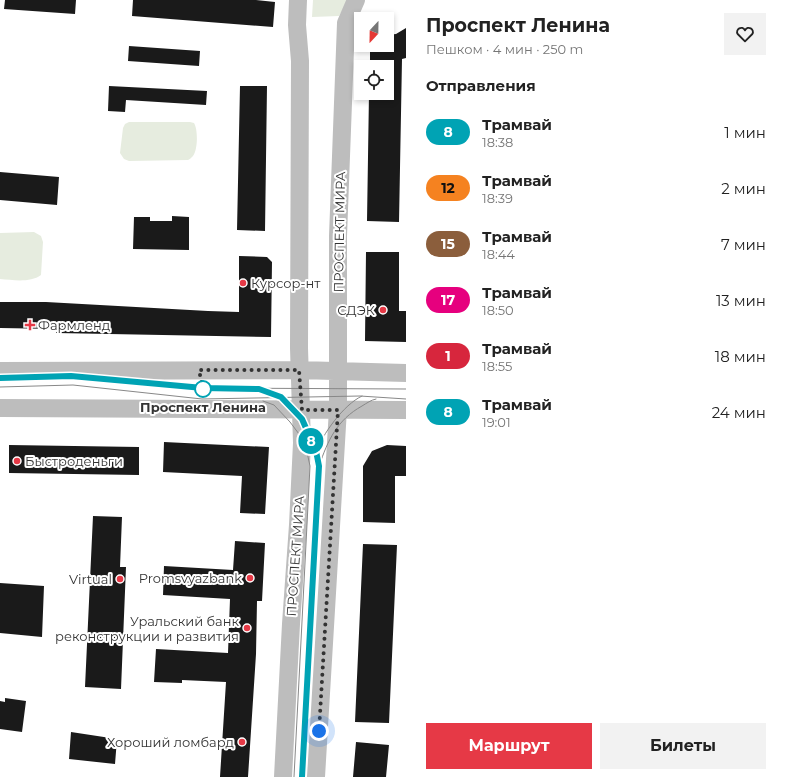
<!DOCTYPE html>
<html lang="ru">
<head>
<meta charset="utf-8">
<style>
  :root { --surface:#fff; --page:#f2f2f2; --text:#222; --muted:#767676; --accent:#e63946 }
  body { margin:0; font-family:Montserrat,sans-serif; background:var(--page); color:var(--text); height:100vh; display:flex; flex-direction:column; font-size:15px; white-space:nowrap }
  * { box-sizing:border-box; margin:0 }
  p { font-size:13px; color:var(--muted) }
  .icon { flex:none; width:22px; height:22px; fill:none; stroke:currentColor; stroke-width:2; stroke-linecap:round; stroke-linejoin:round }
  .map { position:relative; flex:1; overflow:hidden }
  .drawer { display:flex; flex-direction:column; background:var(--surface); width:380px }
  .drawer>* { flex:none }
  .badge { padding:0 8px; border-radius:13px; font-size:14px; line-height:26px }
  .needle { width:26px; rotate:202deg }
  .fabs { position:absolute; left:354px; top:12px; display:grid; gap:8px }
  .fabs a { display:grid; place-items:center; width:40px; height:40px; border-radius:0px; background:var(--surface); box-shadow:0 2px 6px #0003; font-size:20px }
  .you { position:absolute; width:20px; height:20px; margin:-10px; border:3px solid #fff; border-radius:50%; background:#1a73e8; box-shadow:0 0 0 6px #1a73e833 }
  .map>.badge { position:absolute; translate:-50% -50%; box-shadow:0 0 0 2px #fff }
  h2 { padding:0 20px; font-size:15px; line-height:36px }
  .round { display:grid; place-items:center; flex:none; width:42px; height:42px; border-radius:0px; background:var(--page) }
  .overview { display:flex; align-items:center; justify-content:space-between; height:68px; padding:0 20px }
  h1 { font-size:19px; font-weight:700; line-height:30px }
  .cta { display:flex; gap:8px; margin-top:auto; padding:8px 20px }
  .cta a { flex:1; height:46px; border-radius:0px; background:var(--accent); color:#fff; font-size:16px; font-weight:700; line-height:46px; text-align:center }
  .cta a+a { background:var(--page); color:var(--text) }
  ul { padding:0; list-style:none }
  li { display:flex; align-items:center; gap:12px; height:56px; padding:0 20px }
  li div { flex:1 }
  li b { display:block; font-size:15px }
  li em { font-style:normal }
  li .badge { min-width:44px; font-weight:700; text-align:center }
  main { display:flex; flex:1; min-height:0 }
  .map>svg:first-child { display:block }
  .green { fill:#e6ecdf }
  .building { fill:#1a1a1a }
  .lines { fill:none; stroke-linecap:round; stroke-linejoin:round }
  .secondary { stroke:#bdbdbd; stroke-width:18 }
  .tram { stroke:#888; stroke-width:1 }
  .line-casing { stroke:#fff; stroke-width:9 }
  .line { stroke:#00a3b4; stroke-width:6 }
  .walk { stroke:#333; stroke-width:4; stroke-dasharray:0 7.2 }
  .poi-dot { fill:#e63946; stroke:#fff; stroke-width:1.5 }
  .stop-dot { fill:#fff; stroke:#00a3b4; stroke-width:2 }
  .labels { text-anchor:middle; stroke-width:4; stroke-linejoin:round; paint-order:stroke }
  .street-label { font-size:13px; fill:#333; stroke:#fff }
  .poi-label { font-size:13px; fill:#333; stroke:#fff; text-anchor:end }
  .stop-label { font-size:13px; font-weight:bold; fill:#333; stroke:#fff }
</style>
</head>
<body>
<main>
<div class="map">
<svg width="406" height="777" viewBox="0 0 406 777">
  <rect width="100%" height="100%" fill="#fff"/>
  <!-- green -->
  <path class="green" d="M313,0H348L339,16L312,17Z
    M129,122H190L194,123C198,129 198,150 193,156C192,157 189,160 188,160L129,161L124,159L120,153L123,128L125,124Z
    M34,232L41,236L43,242L41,275C30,283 13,280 0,279V233Z"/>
  <!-- building -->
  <path class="building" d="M5,0H76L75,14L4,9Z
    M133,0H256L275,2L273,27L132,16Z
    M406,28V58L402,59L399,222L367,221L369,93H387V67H370V45H387V35L396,34Z
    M129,46L200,51L199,66L128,61Z
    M109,86L207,91L206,105L126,100L125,112L108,111Z
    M240,86H267L265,231L237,230Z
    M0,172L59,177L57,205L0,200Z
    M172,216L189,217V250L133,249L134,217H150V221H172Z
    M366,252H399V311H406V342L365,341Z
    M239,256L267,257L272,262L271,337L56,333L57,329L0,328V302H46L208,311L239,312Z
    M164,442L269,447L265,514L240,513L242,476L163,472Z
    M9,445L139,447V475L9,473Z
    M387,445L406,446V476H395V523L363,522V466L372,451Z
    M93,516L122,517L120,567H126L121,689L85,687Z
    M235,541L265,543L262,601H257L256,654L248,777H220L226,682L182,680V683L154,682L156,649L228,653L230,599L163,595L164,566L233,570Z
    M363,544L397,545L389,723L355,722Z
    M0,583L44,586L42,637L0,633Z
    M5,698L26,701L22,732L0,729V701L5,702Z
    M71,732L117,739L115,764L69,759Z
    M356,742L389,745L386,777H353Z"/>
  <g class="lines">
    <!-- secondary -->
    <path class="secondary" d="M0,371L299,370L406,373
      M0,408L406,410
      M283,777L291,624L298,525L302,443L299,348L300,61L297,25L298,0
      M316,777L338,409V236L346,23L356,0"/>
    <!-- tram -->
    <path class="tram" d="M0,378L71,376L203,388L406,389
      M0,387L73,385L202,399L360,396L406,399
      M259,389L281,397L302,419L316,451L319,466L302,777
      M263,401L274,405L290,422L302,438L305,443L310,466L294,777
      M315,453C323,434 343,405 362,396
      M319,466C328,440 337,420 362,406C367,403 371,400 376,399"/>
  </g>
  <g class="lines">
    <defs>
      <path id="line" d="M0,378L71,376L203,388L259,389L281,397L302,419L316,451L319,466L302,777"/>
    </defs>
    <!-- line casing -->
    <use href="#line" class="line-casing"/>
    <!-- line -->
    <use href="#line" class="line"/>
    <!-- walk -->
    <path class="walk" d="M203,389L199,370H299L302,410H338L319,731"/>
  </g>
  <!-- markers -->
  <g class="poi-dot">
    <circle cx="243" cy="283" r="4"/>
    <circle cx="383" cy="310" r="4"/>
    <path d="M28 319h4v4h4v4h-4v4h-4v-4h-4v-4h4z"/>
    <circle cx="17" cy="461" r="4"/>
    <circle cx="250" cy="578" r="4"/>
    <circle cx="120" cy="579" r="4"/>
    <circle cx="247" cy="628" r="4"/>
    <circle cx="242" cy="742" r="4"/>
  </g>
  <circle class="stop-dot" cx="203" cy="389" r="8"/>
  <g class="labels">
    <!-- street labels -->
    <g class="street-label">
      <text transform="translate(339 232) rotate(-89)" y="5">ПРОСПЕКТ МИРА</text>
      <text transform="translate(295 556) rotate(-86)" y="5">ПРОСПЕКТ МИРА</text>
    </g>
    <!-- poi labels -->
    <g class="poi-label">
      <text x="251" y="288" text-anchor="start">Курсор-нт</text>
      <text x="375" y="315">СДЭК</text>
      <text x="38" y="330" text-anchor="start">Фармленд</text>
      <text x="25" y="466" text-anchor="start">Быстроденьги</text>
      <text x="242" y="583">Promsvyazbank</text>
      <text x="112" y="584">Virtual</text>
      <text x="239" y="626">Уральский банк<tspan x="239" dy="15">реконструкции и развития</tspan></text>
      <text x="234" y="747">Хороший ломбард</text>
    </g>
    <!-- stop labels -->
    <g class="stop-label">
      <text x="203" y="412">Проспект Ленина</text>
    </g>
  </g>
</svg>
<div class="fabs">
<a><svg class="needle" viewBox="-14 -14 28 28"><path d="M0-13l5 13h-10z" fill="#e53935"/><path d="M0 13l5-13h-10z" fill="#767676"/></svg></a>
<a><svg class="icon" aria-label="locate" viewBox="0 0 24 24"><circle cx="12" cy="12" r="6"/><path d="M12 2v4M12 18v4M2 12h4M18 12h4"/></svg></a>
</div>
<div class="you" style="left:319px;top:731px"></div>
<b class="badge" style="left:311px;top:441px;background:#00a3b4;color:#fff">8</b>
</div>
<section class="drawer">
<div class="overview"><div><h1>Проспект Ленина</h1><p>Пешком · 4 мин · 250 m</p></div><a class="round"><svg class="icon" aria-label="heart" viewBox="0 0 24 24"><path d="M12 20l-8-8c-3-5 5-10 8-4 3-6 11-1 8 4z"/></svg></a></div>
<h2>Отправления</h2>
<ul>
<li><span class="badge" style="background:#00a3b4;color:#fff">8</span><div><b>Трамвай</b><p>18:38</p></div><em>1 мин</em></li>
<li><span class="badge" style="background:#f58220;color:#111">12</span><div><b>Трамвай</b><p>18:39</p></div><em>2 мин</em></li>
<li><span class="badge" style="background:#8b5e3c;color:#fff">15</span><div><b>Трамвай</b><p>18:44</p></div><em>7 мин</em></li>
<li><span class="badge" style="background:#e6007e;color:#fff">17</span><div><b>Трамвай</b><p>18:50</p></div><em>13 мин</em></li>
<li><span class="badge" style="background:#d7263d;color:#fff">1</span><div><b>Трамвай</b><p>18:55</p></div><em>18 мин</em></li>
<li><span class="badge" style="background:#00a3b4;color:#fff">8</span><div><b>Трамвай</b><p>19:01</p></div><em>24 мин</em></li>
</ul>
<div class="cta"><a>Маршрут</a><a>Билеты</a></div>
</section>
</main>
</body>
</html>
